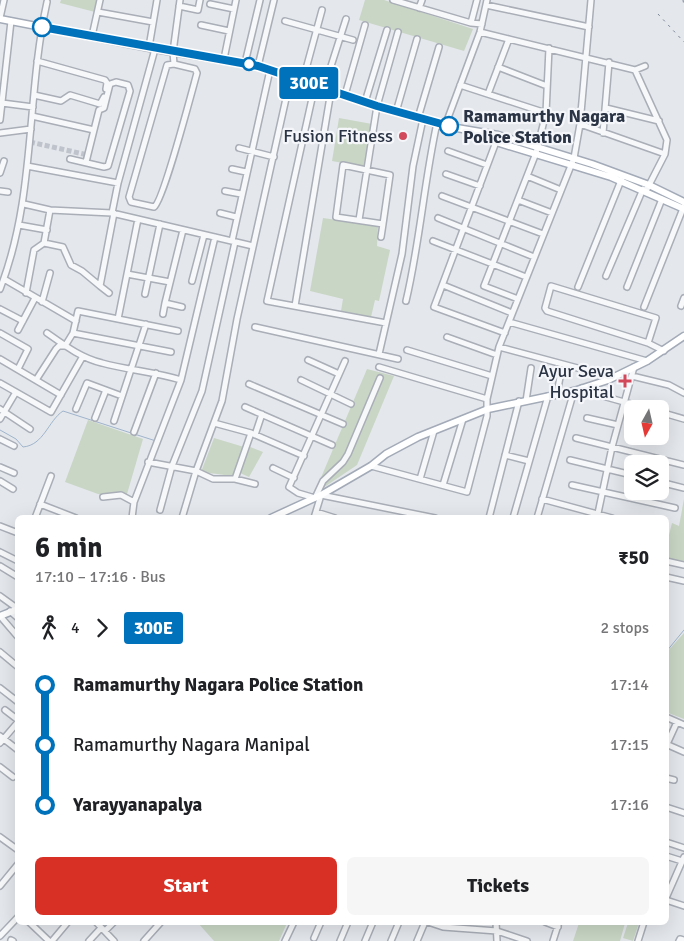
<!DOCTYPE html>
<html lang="en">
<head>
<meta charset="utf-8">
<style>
  :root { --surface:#fff; --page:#f6f6f6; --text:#202124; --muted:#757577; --accent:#d93025 }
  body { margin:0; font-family:Signika,sans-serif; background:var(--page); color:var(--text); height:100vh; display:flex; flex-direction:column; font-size:19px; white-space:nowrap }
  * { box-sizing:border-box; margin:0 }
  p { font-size:16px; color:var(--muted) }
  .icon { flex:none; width:28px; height:28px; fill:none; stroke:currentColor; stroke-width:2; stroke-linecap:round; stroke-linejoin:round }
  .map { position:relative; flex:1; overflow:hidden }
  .details { position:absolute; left:15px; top:515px; width:654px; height:410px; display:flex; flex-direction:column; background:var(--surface); border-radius:8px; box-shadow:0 5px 20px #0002 }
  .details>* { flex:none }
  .badge { padding:0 10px; border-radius:4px; font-size:18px; line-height:32px }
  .needle { width:32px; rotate:188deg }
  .buttons { position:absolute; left:624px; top:400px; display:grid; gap:10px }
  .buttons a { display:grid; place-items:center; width:45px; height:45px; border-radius:8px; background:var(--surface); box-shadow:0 5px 20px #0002; font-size:25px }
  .map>.badge { position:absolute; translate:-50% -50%; box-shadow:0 0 0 2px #fff }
  .legs { display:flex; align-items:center; gap:8px; height:55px; padding:0 20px; font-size:16px }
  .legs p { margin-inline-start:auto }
  .summary { display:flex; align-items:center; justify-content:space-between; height:85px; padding:0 20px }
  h1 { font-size:28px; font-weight:700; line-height:38px }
  .button { display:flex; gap:10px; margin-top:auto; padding:10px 20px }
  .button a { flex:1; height:58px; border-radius:8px; background:var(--accent); color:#fff; font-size:20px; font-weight:700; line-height:58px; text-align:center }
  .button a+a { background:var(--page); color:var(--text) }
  ul { padding:0 20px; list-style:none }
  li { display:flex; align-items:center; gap:18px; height:60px; font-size:19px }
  li i { display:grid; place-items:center; width:8px; height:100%; margin:0 6px; background:currentColor }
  li i::after { content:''; width:12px; height:12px; margin:-6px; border:4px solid; border-radius:50%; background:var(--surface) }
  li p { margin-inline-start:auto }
  li:first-child i { background:linear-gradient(#0000 50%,currentColor 0) }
  li:last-child i { background:linear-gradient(currentColor 50%,#0000 0) }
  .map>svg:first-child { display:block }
  .green { fill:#c9d6c5 }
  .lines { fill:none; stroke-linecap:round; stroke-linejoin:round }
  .stream { stroke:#9fb4cc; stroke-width:1 }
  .minor-tunnel { stroke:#bfc3cb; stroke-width:5; stroke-dasharray:5 2.5; stroke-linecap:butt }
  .minor-casing { stroke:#a9aeb7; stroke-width:8 }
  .major-casing { stroke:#a3abb8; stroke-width:9 }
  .minor { stroke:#f7f8fa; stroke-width:5 }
  .major { stroke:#fff; stroke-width:6 }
  .rail { stroke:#7d8696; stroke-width:1; stroke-dasharray:2.5 5; stroke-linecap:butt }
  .line-1-casing { stroke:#fff; stroke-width:11 }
  .line-1 { stroke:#0072bc; stroke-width:8 }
  .stop-1-dot { fill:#fff; stroke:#0072bc; stroke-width:2.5 }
  .poi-dot { fill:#d1495b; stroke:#f4f6f9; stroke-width:2 }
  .labels { text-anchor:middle; stroke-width:4.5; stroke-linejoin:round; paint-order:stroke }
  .stop-label { font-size:18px; font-weight:bold; fill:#2b3445; stroke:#f4f6f9; text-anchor:start }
  .poi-label { font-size:18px; fill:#2b3445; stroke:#f4f6f9; text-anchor:end }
</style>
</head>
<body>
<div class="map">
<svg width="684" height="941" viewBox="0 0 684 941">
  <rect width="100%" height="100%" fill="#e4e7ec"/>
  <!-- green -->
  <path class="green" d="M61,0H98L95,12L60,3Z
    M365,0H384L473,29L464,51L359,20Z
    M339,118L372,124L365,167L332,161Z
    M323,218L378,226L377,246L390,250L379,301L375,300L371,317L341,311L343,299L310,291Z
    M367,369L394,376L357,465L314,494Z
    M88,420L143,439L127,494H98L65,482Z
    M214,438L244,447L233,476L201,472Z
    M250,447L263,452L249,477L240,473Z
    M684,499V563L666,559V547L672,523L679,526Z
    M684,633V719L666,712V653Z
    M198,923H287L279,941H214Z
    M579,923V922L625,923L620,941H573Z
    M628,923H639L633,941L623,938Z"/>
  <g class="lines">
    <!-- stream -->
    <path class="stream" d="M0,430L16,439L23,447C44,445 48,421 63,411L156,441
      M666,652L684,630"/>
    <!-- minor-tunnel -->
    <path class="minor-tunnel" d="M30,142L88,155"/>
    <defs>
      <path id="minor" d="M393,0L471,23L482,24
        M210,4L234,9
        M486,5L589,27
        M179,6L198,10L200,0
        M419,8L422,0
        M98,12L153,22
        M0,18L4,0
        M285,21L353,40
        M471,23L477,0
        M201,25L229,31
        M480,32L635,70L667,140L665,154L646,191
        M92,36L100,0
        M149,47L157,0
        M224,59L236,0
        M37,61L105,80L107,83L106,89
        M245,63L260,0
        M174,64L167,65L129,197L131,202L154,207C163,202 192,91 197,73L195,69L174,64L173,52L180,0
        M258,66L274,0
        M498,67L547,86
        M635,70L645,66
        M303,80L322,10
        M315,85L267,301L386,323
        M460,85L546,113
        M324,88L346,19
        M488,94L509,39
        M34,95L61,101L70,95L100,104L104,97
        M345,95L365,25
        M365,102L387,30
        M2,103L33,107
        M606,108L659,121
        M396,112L417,39
        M32,116L94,130
        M418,118L439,47
        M0,120L11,21
        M580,124L665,154
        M445,126L480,32L487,0
        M0,133L31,129
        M603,133L609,62
        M496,142L434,307L505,333
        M239,148L274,157
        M448,151L487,165
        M70,159L104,167L108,166L130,91L128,85L116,82L110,84L104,108L99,110L86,162
        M27,166L118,183
        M232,169L246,172
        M0,173L4,161
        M446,174L480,186
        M527,176L561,190
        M0,191L8,192
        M225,191L241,194
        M442,196L543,234
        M518,200L552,213
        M24,204L50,210L44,243L63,247L71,265L82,271L100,286L114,213
        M50,210L112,213L253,246
        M112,213L118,183L155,49
        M220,213L236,217
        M438,218L534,257
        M359,220L377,106L398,32
        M19,225L47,230
        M381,237L383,224L336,217L343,165L390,175L383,224
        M232,241L270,70
        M433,241L526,277
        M127,274L170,282
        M606,276L643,189
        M4,279L76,321
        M192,281L204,235
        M443,285L512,313
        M100,286L109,293
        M551,286L656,318L648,343L547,311L545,308Z
        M578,287L622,178
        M627,287L662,199
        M0,289C36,197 26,97 47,2
        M26,293L34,250L44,243
        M145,294L160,224
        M518,299L484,286L536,153L546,113L549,48
        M406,301C420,242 424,182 437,123
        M42,302L50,273
        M165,303L183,230
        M295,306L331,91
        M681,306L684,298
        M644,307L684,206
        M0,309L23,321
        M163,314L165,303L182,307
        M118,319L138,219
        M509,322L647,361
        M255,327L398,359
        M18,330L35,298
        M0,333L28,349L18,369
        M47,333C64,345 81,358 102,363C128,370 155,372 181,380
        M73,333L171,352
        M447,337L497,355
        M648,343L664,351
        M65,346L73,333L78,311L178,331
        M499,347L600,374L608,380
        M407,350L492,376
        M379,354L402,254L413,166L423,119
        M0,359L61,395
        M308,360L339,374
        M345,361L289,487L298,493L315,498L323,481L343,462L348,454L380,378
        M379,367L487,399
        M632,376L669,385L684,393
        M36,380L56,349L59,346H64
        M301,380L351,404
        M0,383L51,412L83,356
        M249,384L343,424
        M582,388L592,393L649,409
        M557,394L560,377
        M526,401L531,368
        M245,407L332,445
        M0,409L30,429
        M76,409L87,383L122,396
        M660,412L684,419
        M95,418L106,390
        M587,418L618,425
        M0,419L16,392
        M114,421L146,324
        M214,423L251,433L304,456
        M134,432L156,373
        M255,435L262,414
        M576,438L684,465
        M0,439L14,446
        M505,455L529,461
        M570,460L632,475
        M148,462L196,471L213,479H235L251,433
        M371,466L467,492L487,416V399L499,347L574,158L580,124L591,0
        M0,467L14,473
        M273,468L294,478
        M235,479L255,484
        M420,479L434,431
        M0,481L13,489
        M660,482L684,488
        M443,485L463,419
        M572,485L675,508
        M103,497L121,495L134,502L181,380L215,237
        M542,499L612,518
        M40,504L76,518
        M160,510L172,466L202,391L235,242
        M316,512L335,518
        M35,518L51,476
        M132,518L134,502
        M182,518L196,471L222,401L237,319L291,76
        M314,518L321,495L435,518
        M489,518L519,401
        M513,518L548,396
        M537,518L574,391
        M597,518L612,447L634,367
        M0,526L18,533
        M0,552L18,561
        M666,561L684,565
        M0,566L18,577
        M666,577L684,581
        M0,596L18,609
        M10,611L18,618
        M0,616L18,637
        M0,652L18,667
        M0,688L18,702
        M5,710L18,720
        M666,717L684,725
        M0,736L18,750
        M0,743L18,722
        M666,744L684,752
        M667,744L677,722
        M0,767L13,777
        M666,778L674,780
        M666,807L684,813
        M0,837L18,850
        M666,842L684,848
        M666,856L682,861
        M0,886L18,864
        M666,898L684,857
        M666,900L684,906
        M29,922L49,941
        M96,922L114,941
        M428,922L443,927L497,931L527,941
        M496,922L497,941
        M545,922L558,927
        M105,931L114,922
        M0,936L18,917
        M314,938L321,922
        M11,940L13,941
        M52,941L68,922
        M89,941L101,928
        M144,941L161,922
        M285,941L294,922
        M340,941L348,922
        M365,941L373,922
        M391,941L399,922
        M417,941L425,922
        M553,941L559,922
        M638,941L644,922
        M679,941L680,939L684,940"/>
      <path id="major" d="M0,19L155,49L258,66L377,106L445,126L498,135L592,164L649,185L684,202
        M483,136L496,142L611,177L684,209
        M271,518L321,495L371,466L386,454L418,437L488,409L574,391L608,380L647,361L684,336
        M0,616L18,609"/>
    </defs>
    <!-- minor casing -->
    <use href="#minor" class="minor-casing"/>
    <!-- major casing -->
    <use href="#major" class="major-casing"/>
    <!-- minor -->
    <use href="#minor" class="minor"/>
    <!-- major -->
    <use href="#major" class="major"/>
    <!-- rail -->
    <path class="rail" d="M683,0L684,6
      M658,14L684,42"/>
  </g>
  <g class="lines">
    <defs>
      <path id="line-1" d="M42,27L258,66L377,106L449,126"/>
    </defs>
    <!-- line-1 casing -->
    <use href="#line-1" class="line-1-casing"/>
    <!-- line-1 -->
    <use href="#line-1" class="line-1"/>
  </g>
  <!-- markers -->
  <g class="stop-1-dot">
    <circle cx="42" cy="27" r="9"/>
    <circle cx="249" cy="64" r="6"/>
    <circle cx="449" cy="126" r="9"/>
  </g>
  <g class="poi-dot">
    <circle cx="403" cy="136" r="5"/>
    <path d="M622.5 373.5h5v5h5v5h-5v5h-5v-5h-5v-5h5z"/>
  </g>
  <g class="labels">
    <!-- stop labels -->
    <g class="stop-label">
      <text x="463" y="122">Ramamurthy Nagara<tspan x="463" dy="21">Police Station</tspan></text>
    </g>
    <!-- poi labels -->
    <g class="poi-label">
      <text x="393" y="142">Fusion Fitness</text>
      <text x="614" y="377">Ayur Seva<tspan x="614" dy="21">Hospital</tspan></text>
    </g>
  </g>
</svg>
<div class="buttons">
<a><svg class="needle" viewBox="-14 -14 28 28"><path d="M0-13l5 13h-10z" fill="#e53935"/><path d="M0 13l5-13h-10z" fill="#757577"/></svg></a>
<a><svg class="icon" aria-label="layers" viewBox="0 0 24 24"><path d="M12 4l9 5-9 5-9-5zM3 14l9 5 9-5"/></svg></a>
</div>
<b class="badge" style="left:309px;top:83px;background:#0072bc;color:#fff">300E</b>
<section class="details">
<div class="summary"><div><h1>6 min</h1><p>17:10 – 17:16 · Bus</p></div><b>₹50</b></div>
<div class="legs"><svg class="icon" aria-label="walk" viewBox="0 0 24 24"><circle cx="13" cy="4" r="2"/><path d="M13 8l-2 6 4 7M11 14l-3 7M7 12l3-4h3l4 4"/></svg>4<svg class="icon" aria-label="forward" viewBox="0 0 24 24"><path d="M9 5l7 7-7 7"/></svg><b class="badge" style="background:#0072bc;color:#fff">300E</b><p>2 stops</p></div>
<ul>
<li><i style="color:#0072bc"></i><b>Ramamurthy Nagara Police Station</b><p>17:14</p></li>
<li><i style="color:#0072bc"></i><span>Ramamurthy Nagara Manipal</span><p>17:15</p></li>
<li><i style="color:#0072bc"></i><b>Yarayyanapalya</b><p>17:16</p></li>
</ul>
<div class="button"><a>Start</a><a>Tickets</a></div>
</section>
</div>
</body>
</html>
